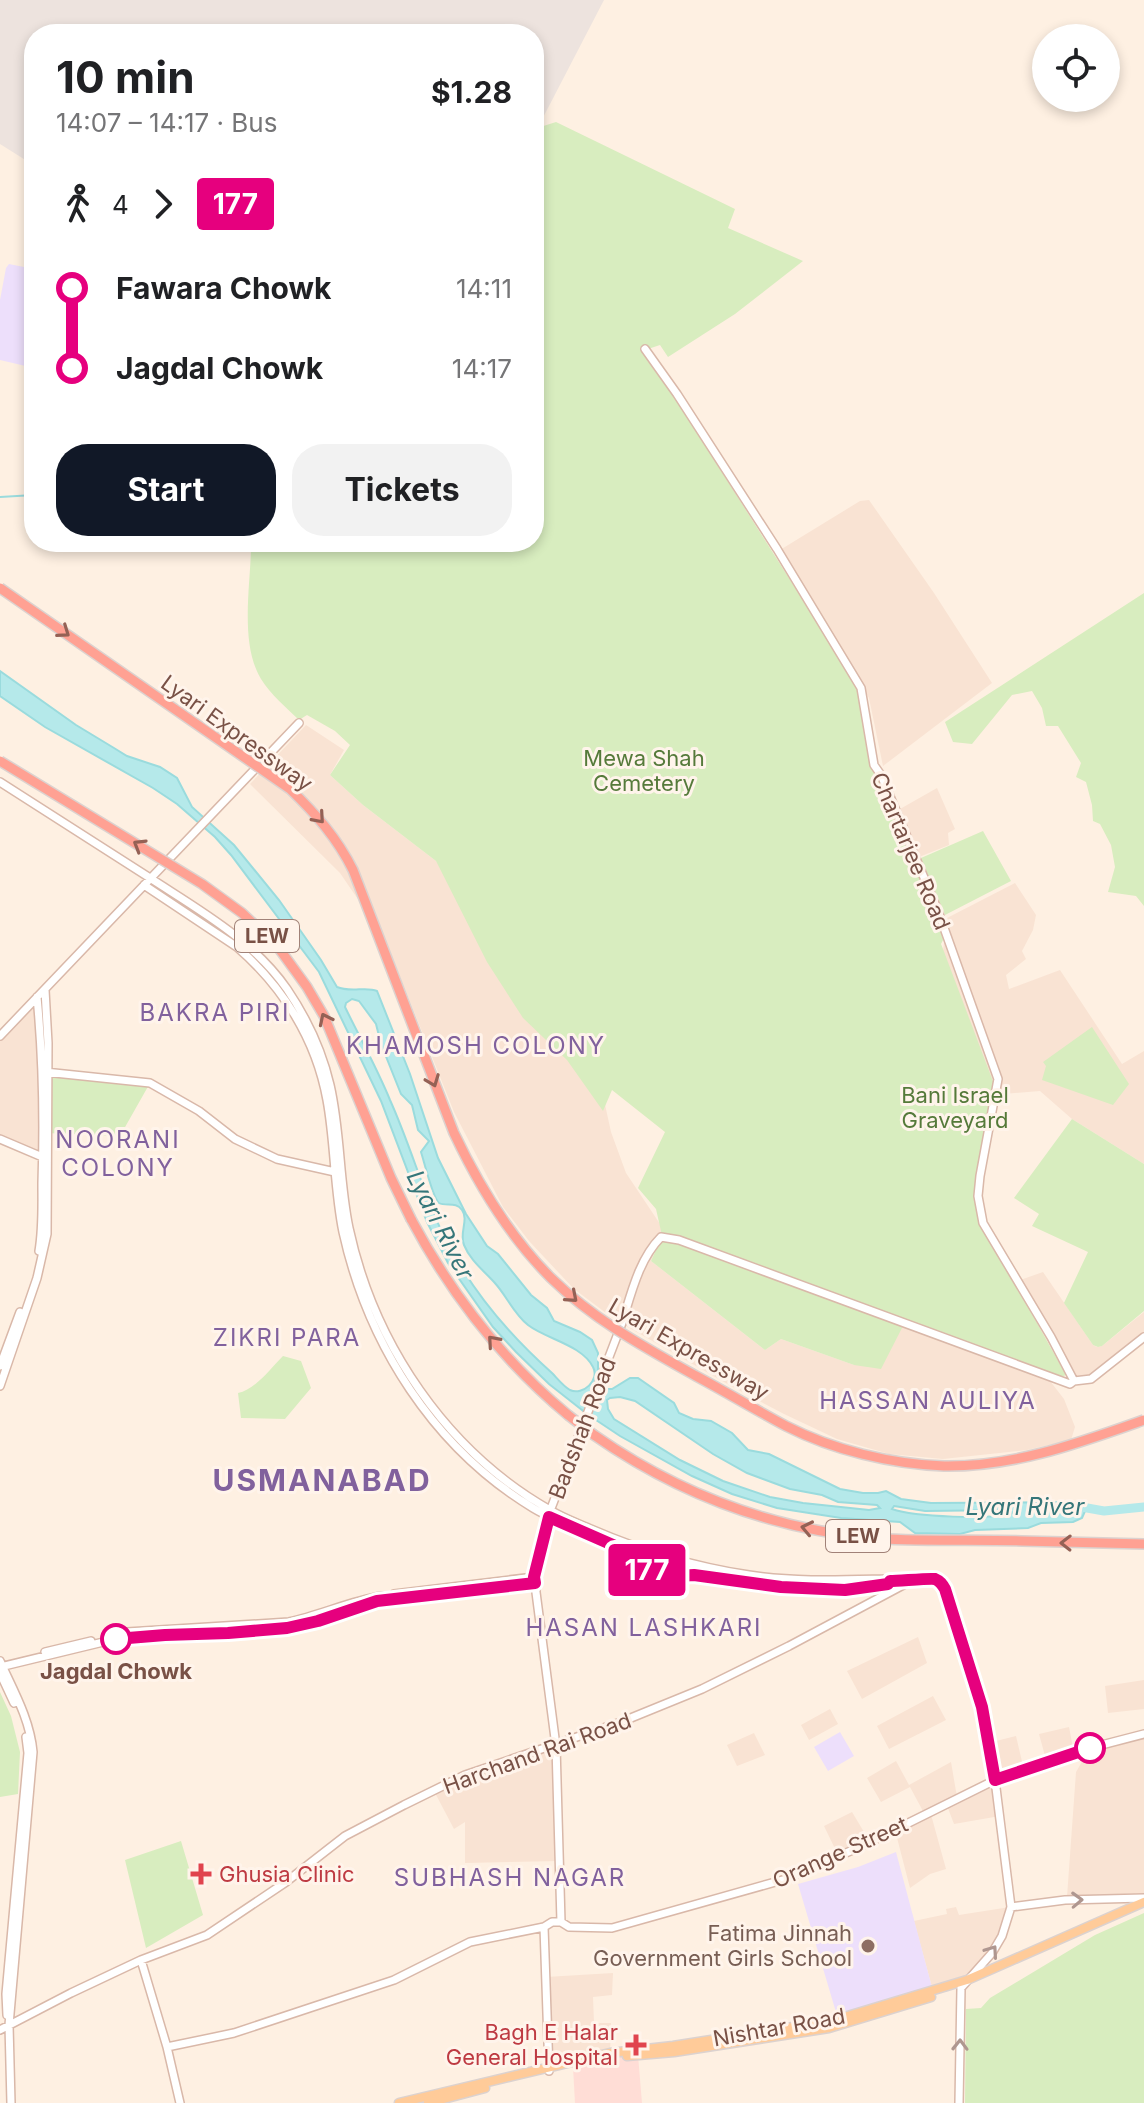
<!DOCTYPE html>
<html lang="en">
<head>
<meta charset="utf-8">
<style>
  :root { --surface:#fff; --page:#f2f2f2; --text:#202124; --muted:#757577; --accent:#111827 }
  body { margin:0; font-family:Inter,sans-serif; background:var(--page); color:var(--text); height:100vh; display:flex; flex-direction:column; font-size:30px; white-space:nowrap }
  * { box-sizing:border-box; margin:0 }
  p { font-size:26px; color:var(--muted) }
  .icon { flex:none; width:44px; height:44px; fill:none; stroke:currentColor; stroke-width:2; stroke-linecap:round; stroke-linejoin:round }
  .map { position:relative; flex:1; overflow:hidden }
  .panel { position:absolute; left:24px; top:24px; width:520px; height:528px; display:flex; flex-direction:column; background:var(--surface); border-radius:32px; box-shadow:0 4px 12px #0003 }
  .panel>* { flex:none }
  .badge { padding:0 16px; border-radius:6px; font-size:28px; line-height:52px }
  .tools { position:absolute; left:1032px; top:24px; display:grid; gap:16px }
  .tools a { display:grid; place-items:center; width:88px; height:88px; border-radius:50%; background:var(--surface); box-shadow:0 4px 12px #0003; font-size:40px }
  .map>.badge { position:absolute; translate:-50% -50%; box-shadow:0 0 0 4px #fff }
  .legs { display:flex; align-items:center; gap:12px; height:88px; padding:0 32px; font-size:26px }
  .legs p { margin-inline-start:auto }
  .head { display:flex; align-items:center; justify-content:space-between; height:136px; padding:0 32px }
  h1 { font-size:44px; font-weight:700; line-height:60px }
  .action { display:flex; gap:16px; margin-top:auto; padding:16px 32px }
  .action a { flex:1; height:92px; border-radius:32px; background:var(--accent); color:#fff; font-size:32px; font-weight:700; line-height:92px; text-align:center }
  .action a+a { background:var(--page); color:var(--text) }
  ul { padding:0 32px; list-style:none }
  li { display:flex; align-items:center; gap:28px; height:80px; font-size:30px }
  li i { display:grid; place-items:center; width:12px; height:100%; margin:0 10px; background:currentColor }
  li i::after { content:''; width:20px; height:20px; margin:-10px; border:6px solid; border-radius:50%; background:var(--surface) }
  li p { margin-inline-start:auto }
  li:first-child i { background:linear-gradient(#0000 50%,currentColor 0) }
  li:last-child i { background:linear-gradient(currentColor 50%,#0000 0) }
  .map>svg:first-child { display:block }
  .residential { fill:#f9e3d3 }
  .commercial { fill:#ffddd6 }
  .industrial { fill:#ede3de }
  .education { fill:#eddffb }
  .green { fill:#d8edbf }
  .water { fill:#b5e9ea; stroke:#9adbdd; stroke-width:2; fill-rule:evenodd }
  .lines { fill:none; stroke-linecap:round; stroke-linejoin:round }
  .stream { stroke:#9adbdd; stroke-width:2 }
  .river { stroke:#b5e9ea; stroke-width:9 }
  .secondary-casing { stroke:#d9b8a9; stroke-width:10 }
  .primary-casing { stroke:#dcd2cf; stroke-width:11 }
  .highway-casing { stroke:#dcd2cf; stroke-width:12 }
  .secondary { stroke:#fff; stroke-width:7 }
  .primary { stroke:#ffcb99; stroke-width:8 }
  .highway { stroke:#ffa193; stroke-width:9 }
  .highway-bridge-casing { stroke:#dcd2cf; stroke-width:12; stroke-linecap:butt }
  .highway-bridge { stroke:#ffa193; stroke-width:9 }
  .oneway { stroke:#946155 }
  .oneway2 { stroke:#af9790 }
  .line-1-casing { stroke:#fff; stroke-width:18 }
  .line-1 { stroke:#e6007e; stroke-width:12 }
  .stop-1-dot { fill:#fff; stroke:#e6007e; stroke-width:4 }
  .health-dot { fill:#e0444e; stroke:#fff4eb; stroke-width:3 }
  .education-dot { fill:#8d6e63; stroke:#fff4eb; stroke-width:3 }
  .labels { text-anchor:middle; stroke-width:6; stroke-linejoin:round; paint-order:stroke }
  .shield { fill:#fff4eb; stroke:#a18278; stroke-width:2 }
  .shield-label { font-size:20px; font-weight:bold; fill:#795146 }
  .street-label { font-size:22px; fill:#795146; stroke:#fff4eb }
  .park-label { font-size:22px; fill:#557a3a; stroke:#fff4eb }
  .stop-label { font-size:22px; font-weight:bold; fill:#795146; stroke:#fff4eb }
  .health-label { font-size:22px; fill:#be3a42; stroke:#fff4eb; text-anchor:start }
  .education-label { font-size:22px; fill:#785e54; stroke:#fff4eb; text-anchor:end }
  .neighbourhood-label { font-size:24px; letter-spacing:2px; fill:#81619d; stroke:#fff4eb }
  .water-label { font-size:24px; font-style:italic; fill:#357679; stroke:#fff4eb }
  .district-label { font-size:30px; font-weight:bold; letter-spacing:2px; fill:#81619d; stroke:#fff4eb }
</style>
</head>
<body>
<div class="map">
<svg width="1144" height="2103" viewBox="0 0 1144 2103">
  <rect width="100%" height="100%" fill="#fef0e2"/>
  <!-- residential -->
  <path class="residential" d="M869,500L934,593L992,683L883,766L869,698L840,645L780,550L860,501Z
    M306,725L344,750L330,775L363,805L436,861L597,1068L611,1132L626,1173L664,1230L651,1261L765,1350L781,1339L854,1365L903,1326L1050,1381L1064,1399L1075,1427L1071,1440L1027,1450L943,1459L889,1454L837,1439L784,1414L731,1386L614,1319L574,1289L529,1241L503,1207L454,1112L385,939L340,873L250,784Z
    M937,788L955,829L948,833L949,845L919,857L900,809Z
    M1015,883L1036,915L1033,930L1022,951L1026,959L1006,975L1009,989L1060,970L1122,1064L1144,1051V1164L1072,1119L1040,1091L1003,1094L990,1084L942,959L947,918Z
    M37,997L43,1158L0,1139V1036Z
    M1043,1272L1093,1345L1097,1347L1102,1346L1144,1312V1336L1093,1377L1071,1380L1012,1283Z
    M918,1637L927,1663L862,1699L847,1671Z
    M1144,1680V1709L1108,1713L1105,1686Z
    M933,1696L946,1720L889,1749L877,1726Z
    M830,1709L838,1724L809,1740L801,1725Z
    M1069,1727L1074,1753L1047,1763L1039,1734Z
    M754,1733L765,1755L737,1766L727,1745Z
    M1144,1734V1893L1067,1897L1076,1772L1090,1748Z
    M1016,1736L1024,1770L995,1780L1000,1816L954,1824L946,1803L930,1811L946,1869L930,1874L910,1888L895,1830L924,1813L910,1787L881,1802L867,1778L896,1761L909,1785L951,1762L957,1797L995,1780L988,1743Z
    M556,1746L560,1861L465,1863V1822L454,1829L434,1791L467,1775Z
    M852,1812L870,1842L839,1857L824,1826Z
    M956,1907L959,1915L1010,1907L1002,1936L967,1980L933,1991L914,1921L947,1914L946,1909Z
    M613,1973L612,1995L593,1997L594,2023H611L610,2053L549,2066L546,1977Z"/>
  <!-- commercial -->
  <path class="commercial" d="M638,2055L642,2103H575L573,2067L610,2058Z"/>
  <!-- industrial -->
  <path class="industrial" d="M0,0H604L535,133L534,34H34V162L27,161L0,144Z"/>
  <!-- education -->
  <path class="education" d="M9,264L34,269V368L0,360V300L6,268Z
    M840,1732L854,1756L828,1771L814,1747Z
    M896,1852L933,1991L838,2019L798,1884L858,1867Z"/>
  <!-- green -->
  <path class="green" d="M556,122L735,209L728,228L803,261L735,314L668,357L660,345L648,349L656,368L856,684L874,771L906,842L944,938L941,944L943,949L994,1084L977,1176L981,1223L1066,1375L1061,1377L903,1326L881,1369L854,1365L781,1339L765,1350L651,1261L659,1243L663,1240L656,1209L638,1188L665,1132L612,1090L603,1111L567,1060L523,1018L487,962L436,861L363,805L330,775L350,745L335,731L307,715L299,720C287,708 270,694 261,679C240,644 250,589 251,549L253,542H534V129Z
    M1144,593V906L1136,896L1108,892L1115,867L1111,845L1100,824L1093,821L1092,805L1086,782L1076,777L1081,763L1058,726H1046L1042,708L1032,691L1012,695L972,744L953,742L945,722Z
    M983,831L1011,881L945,915L921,858Z
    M1092,1027L1129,1084L1113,1105L1042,1080L1046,1066L1043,1062Z
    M44,1076L150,1083L120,1136L45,1133Z
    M1072,1119L1144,1164V1311L1102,1346L1098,1347L1093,1345L1064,1303L1088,1252L1032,1226L1039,1214L1014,1198Z
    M283,1356L301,1361L311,1388L285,1419L241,1418L238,1393C255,1390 271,1368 283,1356Z
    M0,1692L11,1716L20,1752L18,1794L0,1797Z
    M181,1841L203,1915L146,1948L125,1860Z
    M1144,1913V2103H965L966,2009L981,2008L990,1998L1095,1935Z"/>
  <!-- water -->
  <path class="water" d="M0,671L76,725L114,748L127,756L160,767L177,778L192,807L234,845L279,900L321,960L337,987C351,993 366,986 377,991L410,1074L438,1158L466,1214L487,1246L498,1254L531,1295L547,1308L554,1321L580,1332L592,1340L598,1353V1377L600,1384L606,1389H612L630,1378H638L674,1403L679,1413L693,1419L711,1421L732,1433L748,1450L769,1454L840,1489L863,1493H878L886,1491L901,1499L931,1503L1075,1502L1085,1505L1086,1509L1082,1518L1073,1522L1041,1523L1028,1528L975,1530L960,1534L915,1533L900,1522L841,1518L777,1508L732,1494L692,1476L620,1436L587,1414L549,1384L516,1352L493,1327L448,1263L427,1222L381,1101L319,972L231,855L215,837L177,804L153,788L45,727L0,696ZM352,999L359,1001L376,1024L381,1044L401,1094L412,1105L418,1130L429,1141L421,1152C424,1161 433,1199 439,1203C446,1207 456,1201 462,1210C469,1220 459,1233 464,1245C470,1260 483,1270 494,1282C507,1296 513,1313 528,1325C546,1339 582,1345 593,1367C600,1380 583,1396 570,1390C563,1386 557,1378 552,1373C507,1333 467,1285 441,1230C422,1188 409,1142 390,1100C377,1068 360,1038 345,1007L346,1003ZM620,1397L635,1401L713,1454L747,1473L790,1489L822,1495L838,1502L877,1505L880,1508L869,1510L803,1503L770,1497L723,1481L680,1460L614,1419L608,1409L607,1400L610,1398ZM894,1506L925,1511L1008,1510L1013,1513C991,1520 915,1517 892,1509Z"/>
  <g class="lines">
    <!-- stream -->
    <path class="stream" d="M0,497L34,495"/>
    <!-- river -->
    <path class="river" d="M1076,1506L1104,1511L1144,1507"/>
    <defs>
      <path id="secondary" d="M645,349L677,394L777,549L861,688L874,765L881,775L938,911L998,1079L980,1176L978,1196L983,1223L1051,1337L1074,1381
        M0,782C50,814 100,846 150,878C199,910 253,940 287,989C306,1017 322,1051 330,1085C341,1132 339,1181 349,1228C374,1344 446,1451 550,1510C563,1518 577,1523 591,1529C642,1551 695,1567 749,1575C795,1582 841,1580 887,1579C909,1587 931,1568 945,1589L982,1707L995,1780L1011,1907L1002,1936L992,1953L961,1988L959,2103
        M144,885L237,947C283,987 316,1039 327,1100C335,1143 334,1189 343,1232C368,1345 434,1448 533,1508C561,1525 593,1533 621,1548C636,1556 643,1571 660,1576C674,1580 688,1573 702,1575C750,1582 797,1590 846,1589C860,1589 874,1586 888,1584L890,1581
        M37,997C43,1059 44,1121 42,1183C42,1205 43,1228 39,1251
        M0,1036L299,723
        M45,1072L150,1083L199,1111L235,1139L277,1159L335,1172
        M0,1139L47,1159
        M0,1366L20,1312
        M0,1386L37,1278L47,1234L48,1043L45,990
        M394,1594L534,1577
        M127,1632L289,1622C321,1615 350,1601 382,1596
        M45,1652L91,1641
        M0,1661C13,1690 30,1719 33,1752L9,2025L11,2103
        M0,1667L124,1637L228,1633L287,1628L318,1621L377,1601L535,1583
        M0,1673L14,1703
        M1011,1907L1065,1900L1144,1898
        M561,1922L556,1746L534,1577L550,1511L622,1323C631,1294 639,1259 661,1237L679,1240L1070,1384L1074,1381L1091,1379L1144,1337
        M544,1927L549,2071
        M141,1960L167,2047L180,2103
        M7,2015L6,1994L28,1753L26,1737
        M0,2030L71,1993L141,1960L207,1935L286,1882L345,1836L404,1805L465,1775L621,1722L702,1689L789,1646L907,1583
        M167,2047L234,2033L394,1980L470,1942L544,1927L552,1922H561L569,1927L612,1928L786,1879L862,1846L995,1780L1090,1748L1144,1734"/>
      <path id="primary" d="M627,2056L674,2052L829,2028L931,1997
        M399,2103L610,2053L673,2046L831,2021L967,1980L1144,1902
        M428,2103L485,2088"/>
      <path id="highway" d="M411,1219C451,1294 503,1361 568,1415
        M594,1435C677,1493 770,1528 870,1538C921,1542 972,1539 1022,1541C1063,1542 1103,1543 1144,1544"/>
    </defs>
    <!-- secondary casing -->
    <use href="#secondary" class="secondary-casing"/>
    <!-- primary casing -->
    <use href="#primary" class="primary-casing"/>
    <!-- highway casing -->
    <use href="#highway" class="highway-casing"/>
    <!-- secondary -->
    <use href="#secondary" class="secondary"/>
    <!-- primary -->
    <use href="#primary" class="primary"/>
    <!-- highway -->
    <use href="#highway" class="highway"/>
    <defs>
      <path id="highway-bridge" d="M0,588L290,789C316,814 337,838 353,870L454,1133C479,1186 509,1236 551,1278C594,1320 644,1347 696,1376C726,1392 756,1410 786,1426C833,1450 891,1464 944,1466C1014,1467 1079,1443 1144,1420
        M0,761L202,884L242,913L278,947L307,987L324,1016L391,1178L411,1219
        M568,1415L594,1435"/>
    </defs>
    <!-- highway-bridge casing -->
    <use href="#highway-bridge" class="highway-bridge-casing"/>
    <!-- highway-bridge -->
    <use href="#highway-bridge" class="highway-bridge"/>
  </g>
  <!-- one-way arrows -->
  <defs><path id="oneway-chevron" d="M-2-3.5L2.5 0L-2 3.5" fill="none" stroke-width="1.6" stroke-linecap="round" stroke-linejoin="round" transform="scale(2)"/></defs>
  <g class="oneway">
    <use href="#oneway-chevron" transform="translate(64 632) rotate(35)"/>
    <use href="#oneway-chevron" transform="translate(319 818) rotate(49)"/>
    <use href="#oneway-chevron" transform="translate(139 845) rotate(-149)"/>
    <use href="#oneway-chevron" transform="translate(325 1019) rotate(-116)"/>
    <use href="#oneway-chevron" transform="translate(433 1081) rotate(69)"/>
    <use href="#oneway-chevron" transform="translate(572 1297) rotate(41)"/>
    <use href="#oneway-chevron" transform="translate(493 1341) rotate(-131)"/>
    <use href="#oneway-chevron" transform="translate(807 1528) rotate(-168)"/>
    <use href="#oneway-chevron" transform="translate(1066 1543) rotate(-179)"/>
  </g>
  <g class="oneway2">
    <use href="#oneway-chevron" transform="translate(1077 1900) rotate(-2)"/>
    <use href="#oneway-chevron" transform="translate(992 1951) rotate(-55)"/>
    <use href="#oneway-chevron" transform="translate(960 2045) rotate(-89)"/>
  </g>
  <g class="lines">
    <defs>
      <path id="line-1" d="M116,1639L165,1635L228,1633L287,1628L318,1621L377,1601L535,1583L534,1577L549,1517L622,1549L643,1567L665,1577L694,1575L781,1587L845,1590L888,1584L890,1581C899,1581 930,1578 935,1579C940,1581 942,1584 945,1589L982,1707L995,1780L1090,1748"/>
    </defs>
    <!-- line-1 casing -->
    <use href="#line-1" class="line-1-casing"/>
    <!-- line-1 -->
    <use href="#line-1" class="line-1"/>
  </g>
  <!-- markers -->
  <g class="stop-1-dot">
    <circle cx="116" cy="1639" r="14"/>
    <circle cx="1090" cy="1748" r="14"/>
  </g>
  <g class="health-dot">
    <path d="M197 1862h8v8h8v8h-8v8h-8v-8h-8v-8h8z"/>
    <path d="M632 2033h8v8h8v8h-8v8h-8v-8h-8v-8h8z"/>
  </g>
  <circle class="education-dot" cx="868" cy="1946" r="8"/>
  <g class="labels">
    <!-- shield labels -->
    <g class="shield">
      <rect x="235" y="920" width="64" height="32" rx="6"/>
      <rect x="826" y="1520" width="64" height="32" rx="6"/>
    </g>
    <g class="shield-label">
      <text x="267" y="943">LEW</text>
      <text x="858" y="1543">LEW</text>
    </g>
    <!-- street labels -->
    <g class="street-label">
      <text transform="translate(237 733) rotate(36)" y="8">Lyari Expressway</text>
      <text transform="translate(911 851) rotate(67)" y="8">Chartarjee Road</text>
      <text transform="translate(689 1349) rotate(30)" y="8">Lyari Expressway</text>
      <text transform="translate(582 1428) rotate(-69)" y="8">Badshah Road</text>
      <text transform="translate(537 1753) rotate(-20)" y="8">Harchand Rai Road</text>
      <text transform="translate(840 1852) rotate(-24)" y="8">Orange Street</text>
      <text transform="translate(779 2027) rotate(-10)" y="8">Nishtar Road</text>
    </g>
    <!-- park labels -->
    <g class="park-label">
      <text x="644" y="766">Mewa Shah<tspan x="644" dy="25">Cemetery</tspan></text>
      <text x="955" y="1103">Bani Israel<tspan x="955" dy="25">Graveyard</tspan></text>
    </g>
    <!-- stop labels -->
    <g class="stop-label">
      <text x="116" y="1679">Jagdal Chowk</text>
    </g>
    <!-- health labels -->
    <g class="health-label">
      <text x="219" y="1882">Ghusia Clinic</text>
      <text x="618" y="2040" text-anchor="end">Bagh E Halar<tspan x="618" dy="25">General Hospital</tspan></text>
    </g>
    <!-- education labels -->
    <g class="education-label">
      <text x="852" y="1941">Fatima Jinnah<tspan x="852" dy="25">Government Girls School</tspan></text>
    </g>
    <!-- neighbourhood labels -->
    <g class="neighbourhood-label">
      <text x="215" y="1021">BAKRA PIRI</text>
      <text x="476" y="1054">KHAMOSH COLONY</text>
      <text x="118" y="1148">NOORANI<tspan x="118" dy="28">COLONY</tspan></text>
      <text x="287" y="1346">ZIKRI PARA</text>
      <text x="928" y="1409">HASSAN AULIYA</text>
      <text x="644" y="1636">HASAN LASHKARI</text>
      <text x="510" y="1886">SUBHASH NAGAR</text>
    </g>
    <!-- water labels -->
    <g class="water-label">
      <text transform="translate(440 1225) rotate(63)" y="8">Lyari River</text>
      <text x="1025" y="1515">Lyari River</text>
    </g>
    <!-- district labels -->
    <g class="district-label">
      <text x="322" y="1491">USMANABAD</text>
    </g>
  </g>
</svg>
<div class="tools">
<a><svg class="icon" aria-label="locate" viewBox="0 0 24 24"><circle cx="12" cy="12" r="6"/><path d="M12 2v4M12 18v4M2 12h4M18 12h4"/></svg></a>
</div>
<b class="badge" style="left:647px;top:1570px;background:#e6007e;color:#fff">177</b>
<section class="panel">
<div class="head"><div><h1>10 min</h1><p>14:07 – 14:17 · Bus</p></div><b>$1.28</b></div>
<div class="legs"><svg class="icon" aria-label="walk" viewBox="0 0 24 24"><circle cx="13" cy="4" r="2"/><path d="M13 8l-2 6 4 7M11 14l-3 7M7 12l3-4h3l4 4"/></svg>4<svg class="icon" aria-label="forward" viewBox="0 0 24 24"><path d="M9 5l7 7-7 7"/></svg><b class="badge" style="background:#e6007e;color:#fff">177</b></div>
<ul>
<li><i style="color:#e6007e"></i><b>Fawara Chowk</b><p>14:11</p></li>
<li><i style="color:#e6007e"></i><b>Jagdal Chowk</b><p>14:17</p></li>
</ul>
<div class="action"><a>Start</a><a>Tickets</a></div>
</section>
</div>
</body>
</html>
